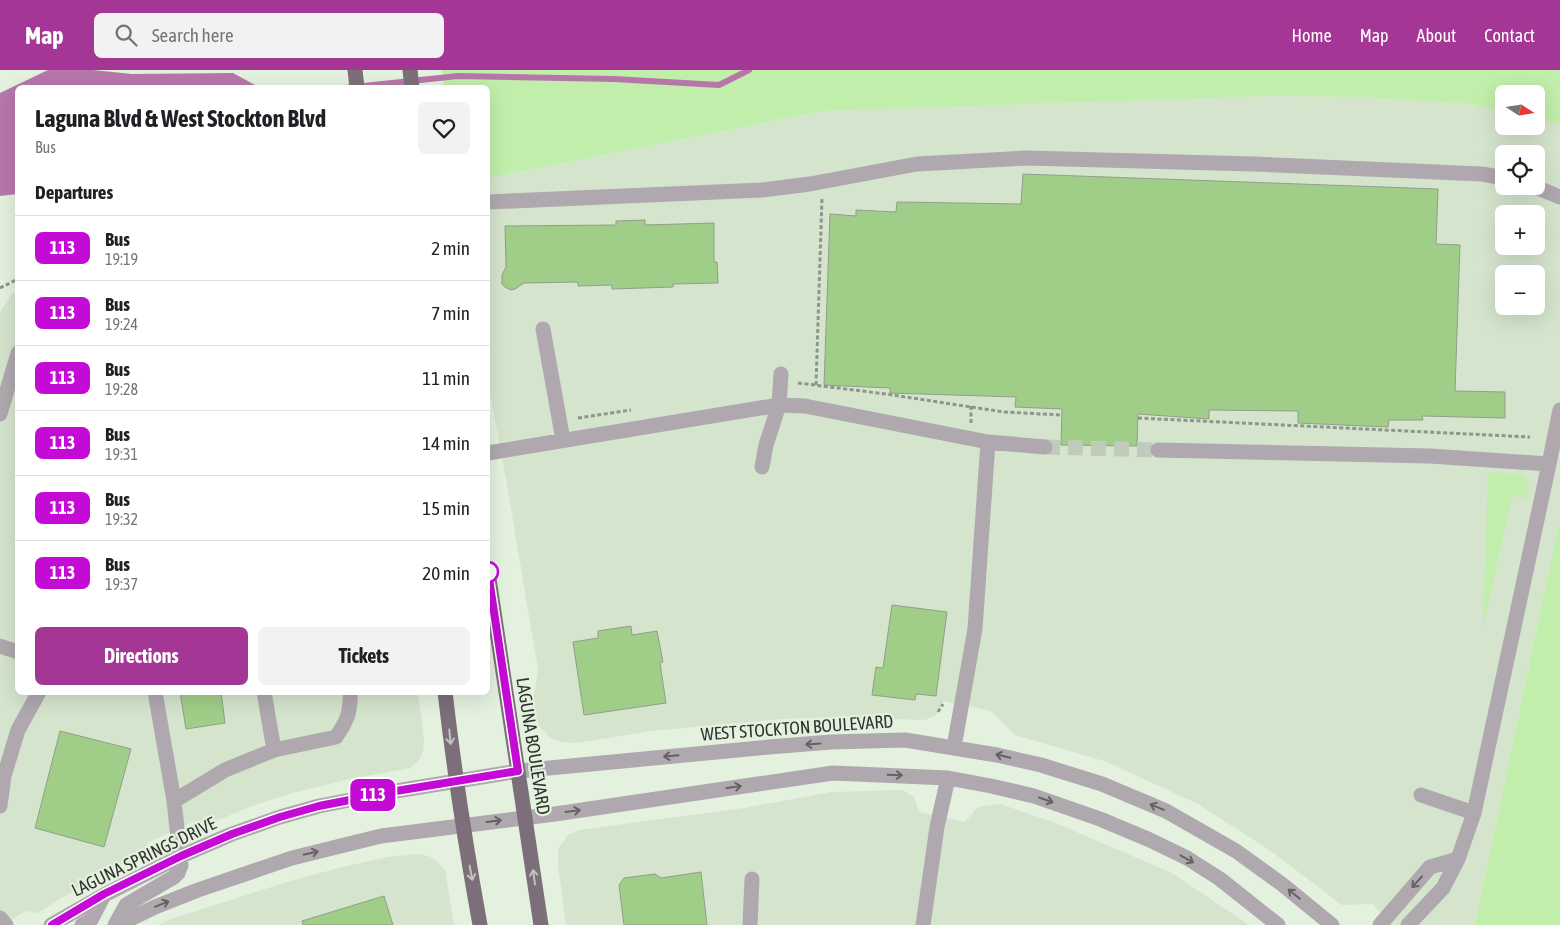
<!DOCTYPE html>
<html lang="en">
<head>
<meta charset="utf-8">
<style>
  :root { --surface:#fff; --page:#f2f2f2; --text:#202124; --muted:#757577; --line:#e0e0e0; --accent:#a43795 }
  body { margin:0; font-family:"Asap Condensed",sans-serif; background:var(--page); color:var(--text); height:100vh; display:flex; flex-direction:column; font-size:19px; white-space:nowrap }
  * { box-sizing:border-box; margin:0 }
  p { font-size:16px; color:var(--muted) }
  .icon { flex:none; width:28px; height:28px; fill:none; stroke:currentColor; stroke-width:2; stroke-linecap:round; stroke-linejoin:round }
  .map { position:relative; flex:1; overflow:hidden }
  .details { position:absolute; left:15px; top:15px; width:475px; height:610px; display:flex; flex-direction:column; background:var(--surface); border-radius:8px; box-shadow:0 5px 20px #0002 }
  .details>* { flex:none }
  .badge { padding:0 10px; border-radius:8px; font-size:18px; line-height:32px }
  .needle { width:32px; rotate:102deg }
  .buttons { position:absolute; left:1495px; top:15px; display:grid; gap:10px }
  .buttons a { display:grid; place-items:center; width:50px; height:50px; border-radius:8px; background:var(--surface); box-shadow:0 5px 20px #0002; font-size:25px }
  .map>.badge { position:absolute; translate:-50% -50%; box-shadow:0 0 0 2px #fff }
  h2 { padding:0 20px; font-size:19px; line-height:45px }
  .round { display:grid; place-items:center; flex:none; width:52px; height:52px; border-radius:8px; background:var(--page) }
  .head { display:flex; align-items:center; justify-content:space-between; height:85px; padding:0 20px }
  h1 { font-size:24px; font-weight:700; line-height:38px }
  .primary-button { display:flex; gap:10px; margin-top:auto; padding:10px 20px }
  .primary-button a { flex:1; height:58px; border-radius:8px; background:var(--accent); color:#fff; font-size:20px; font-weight:700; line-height:58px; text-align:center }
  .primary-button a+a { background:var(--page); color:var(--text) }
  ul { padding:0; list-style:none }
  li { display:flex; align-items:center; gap:15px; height:65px; padding:0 20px; border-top:1px solid var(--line) }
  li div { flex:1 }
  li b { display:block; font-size:19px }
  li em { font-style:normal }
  li .badge { min-width:55px; font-weight:700; text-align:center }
  header { display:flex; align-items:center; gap:30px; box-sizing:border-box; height:70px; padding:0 25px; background:var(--accent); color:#fff }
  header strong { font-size:24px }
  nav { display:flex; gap:28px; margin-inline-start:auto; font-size:18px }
  .search { width:350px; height:45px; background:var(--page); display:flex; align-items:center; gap:12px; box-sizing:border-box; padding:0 18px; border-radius:8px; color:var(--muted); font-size:19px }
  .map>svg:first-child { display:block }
  .built { fill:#d5e4cd; fill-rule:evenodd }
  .green { fill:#c1eeab }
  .water { fill:#b776aa }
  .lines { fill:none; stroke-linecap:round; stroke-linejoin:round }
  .stream { stroke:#b776aa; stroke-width:6 }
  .building { fill:#a0ce88; stroke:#929d8d }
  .minor-tunnel { stroke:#c0cbbb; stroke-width:15; stroke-dasharray:15 8; stroke-linecap:butt }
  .path { stroke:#8d968a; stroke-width:3; stroke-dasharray:4 2.5; stroke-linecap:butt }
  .minor { stroke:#afa8ae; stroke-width:15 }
  .major { stroke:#7d6f79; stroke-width:15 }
  .oneway { stroke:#c0c4bb }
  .oneway2 { stroke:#626261 }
  .line-casing { stroke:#fff; stroke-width:11 }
  .line { stroke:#c40bd5; stroke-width:8 }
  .stop-dot { fill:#fff; stroke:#c40bd5; stroke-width:2.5 }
  .labels { text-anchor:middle; stroke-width:4.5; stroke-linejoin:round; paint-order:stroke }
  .street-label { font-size:18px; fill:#2f332d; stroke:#e4f1df }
</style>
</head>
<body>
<header>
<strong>Map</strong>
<div class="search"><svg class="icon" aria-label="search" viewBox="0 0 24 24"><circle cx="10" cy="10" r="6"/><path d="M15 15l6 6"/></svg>Search here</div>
<nav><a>Home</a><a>Map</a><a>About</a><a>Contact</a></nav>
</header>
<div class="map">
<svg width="1560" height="855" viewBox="0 0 1560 855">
  <rect width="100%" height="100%" fill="#e4f1df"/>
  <!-- built -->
  <path class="built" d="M1275,26L1364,27L1470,34L1504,42V56H1536V50L1560,55V448L1475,855H1390L1373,834L1342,835L1268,779L1198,734L1107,692L1015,665L991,641L944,631L936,645L925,650L842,647L781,649L652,661L576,673L562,672L550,668L539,656L534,643V625L538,599L507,415L488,312V108L822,41ZM1504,84H1536V116H1504ZM1504,144H1536V176H1504ZM1504,204H1536V236H1504Z
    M17,221L18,622L418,623L424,669L423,681L419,690L410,698L350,709L292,723L249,737L207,755L195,751L149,772L139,787L97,807L37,843L25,841L4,855H0V242L12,224Z
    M903,720L914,727L919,742L965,752L978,737L1000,734L1053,752L1172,803L1249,855H566L558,795V779L568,765L579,760L744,738L831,722Z
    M418,784L429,786L437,791L445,800L454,855H158L168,850L284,813L342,797L388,787Z"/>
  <!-- green -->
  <path class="green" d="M442,0H1560V55L1536,50V24H1504V42L1470,34L1364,27L1275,26L822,41L488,108V18L444,17Z
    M1488,402L1522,405C1529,411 1530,419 1526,428L1512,425L1483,557Z
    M1560,448V855H1475Z"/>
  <!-- water -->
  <path class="water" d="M48,0H93L132,4L233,3L259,17L18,18L17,124L0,126V23Z"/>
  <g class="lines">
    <!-- stream -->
    <path class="stream" d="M345,18L458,6L614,9L719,15L749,0"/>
  </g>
  <!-- building -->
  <path class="building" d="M1023,104L1438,119L1436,174L1460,175L1455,321L1505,322V348L1422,346L1423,350H1389L1388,357L1298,353V341L1209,340V349L1138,344L1137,376L1061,375L1062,339L1015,337L1016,327L890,323V318L824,315L830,144L856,146V140L896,142L897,132L1021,134Z
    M645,150V155L714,153V192H717L718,213L673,214V217L612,219V215L578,216V212L524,213L515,219L511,220L505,217L502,214V205L506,197L505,156L616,155V151Z
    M892,535L947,542L936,626L916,624L915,630L872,625L876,597L883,598Z
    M631,556L632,565L657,561L663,592L660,593L666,633L584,645L573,572L598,568V561Z
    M180,622H221L225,653L186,659Z
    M60,661L131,679L104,777L35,758Z
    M701,802L707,855H624L619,815L624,808L655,804L661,808Z
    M384,826L393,855H303L302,851Z"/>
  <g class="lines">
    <!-- minor-tunnel -->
    <path class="minor-tunnel" d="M1045,377L1158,380"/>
    <!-- path -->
    <path class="path" d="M0,218L18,209
      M798,313L886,324L1004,342L1062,345
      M816,315L822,128
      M578,348L631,340
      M1138,348L1530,367
      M971,353V336
      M938,642L943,634"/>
    <!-- minor -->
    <path class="minor" d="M1533,116L1560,127
      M488,132L762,120L810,114L917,94L1026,88L1254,94L1482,104L1504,108
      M543,259L563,370
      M0,344L18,283
      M1158,380L1430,386L1549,394L1474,743L1458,789L1443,818L1408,855
      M488,383L779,335L805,336L988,372L1045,377
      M1549,394L1560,340
      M762,397L766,375L779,335L781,304
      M0,576L18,582
      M264,622L274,680
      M954,677L975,559L988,372
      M1421,725L1474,743
      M174,731L225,700L274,680L336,667C347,651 351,642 350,622
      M0,736L4,706L18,660L39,622
      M0,848L6,855
      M51,855L104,825L181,786L232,764L280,747L319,736L396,721L518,701L769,677L831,672L905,670L997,685L1041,695L1102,714L1166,741L1236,781L1283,815L1332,855
      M82,855L91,850L104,825
      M115,855L126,835L174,807L178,803L181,795L174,731L155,622
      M118,855L155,837L198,820L292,788L381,766L555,744L833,703L948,708L991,716L1034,726L1100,749L1150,770L1187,788L1220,809L1278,855
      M750,855L752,809
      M923,855L937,757L948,708
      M1380,855L1430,797L1458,789"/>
    <!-- major -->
    <path class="major" d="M355,0L357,18
      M410,0L412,18
      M488,502L541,855
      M445,622C454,700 466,778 480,855"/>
  </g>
  <!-- one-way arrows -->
  <defs><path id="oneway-shaft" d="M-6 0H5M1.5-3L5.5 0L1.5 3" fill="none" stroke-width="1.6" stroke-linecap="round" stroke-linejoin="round" transform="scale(1.25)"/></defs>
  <g class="oneway">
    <use href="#oneway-shaft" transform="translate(450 667) rotate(84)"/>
    <use href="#oneway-shaft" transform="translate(471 803) rotate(79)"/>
    <use href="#oneway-shaft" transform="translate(534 807) rotate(-98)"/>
  </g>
  <g class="oneway2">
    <use href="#oneway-shaft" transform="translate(813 674) rotate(176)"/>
    <use href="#oneway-shaft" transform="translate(671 686) rotate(175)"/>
    <use href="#oneway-shaft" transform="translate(1003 686) rotate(-167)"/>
    <use href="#oneway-shaft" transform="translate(895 705) rotate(2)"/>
    <use href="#oneway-shaft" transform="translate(734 717) rotate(-8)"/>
    <use href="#oneway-shaft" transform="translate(1046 730) rotate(19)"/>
    <use href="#oneway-shaft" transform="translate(1157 737) rotate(-158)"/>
    <use href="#oneway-shaft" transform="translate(573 741) rotate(-8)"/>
    <use href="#oneway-shaft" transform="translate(494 751) rotate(-7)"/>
    <use href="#oneway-shaft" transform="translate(311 783) rotate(-14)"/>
    <use href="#oneway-shaft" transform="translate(1187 789) rotate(29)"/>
    <use href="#oneway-shaft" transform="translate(1417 812) rotate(132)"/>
    <use href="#oneway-shaft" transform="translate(1294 824) rotate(-141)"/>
    <use href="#oneway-shaft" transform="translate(162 834) rotate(-22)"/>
  </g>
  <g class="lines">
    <defs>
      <path id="line" d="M52,855L104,824L181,786L232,764L280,747L319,736L396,721L518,701L488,502"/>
    </defs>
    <!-- line casing -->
    <use href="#line" class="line-casing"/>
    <!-- line -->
    <use href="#line" class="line"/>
  </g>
  <!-- markers -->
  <circle class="stop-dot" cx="488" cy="502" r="10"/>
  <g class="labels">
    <!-- street labels -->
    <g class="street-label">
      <text transform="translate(797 658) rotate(-4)" y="6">WEST STOCKTON BOULEVARD</text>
      <text transform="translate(533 676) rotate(81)" y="6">LAGUNA BOULEVARD</text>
      <text transform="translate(144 787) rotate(-26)" y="6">LAGUNA SPRINGS DRIVE</text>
    </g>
  </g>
</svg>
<div class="buttons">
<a><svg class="needle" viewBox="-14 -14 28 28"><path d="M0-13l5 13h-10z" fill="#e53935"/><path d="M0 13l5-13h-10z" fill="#757577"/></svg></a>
<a><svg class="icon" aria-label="locate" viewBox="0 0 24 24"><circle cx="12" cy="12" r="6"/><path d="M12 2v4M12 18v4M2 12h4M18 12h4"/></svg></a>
<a>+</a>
<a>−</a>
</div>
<b class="badge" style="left:373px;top:725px;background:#c40bd5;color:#fff">113</b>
<section class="details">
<div class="head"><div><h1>Laguna Blvd &amp; West Stockton Blvd</h1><p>Bus</p></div><a class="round"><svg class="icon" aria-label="heart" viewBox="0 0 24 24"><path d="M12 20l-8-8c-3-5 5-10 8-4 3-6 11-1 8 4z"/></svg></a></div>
<h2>Departures</h2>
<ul>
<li><span class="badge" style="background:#c40bd5;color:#fff">113</span><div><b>Bus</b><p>19:19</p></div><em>2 min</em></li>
<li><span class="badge" style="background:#c40bd5;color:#fff">113</span><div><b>Bus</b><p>19:24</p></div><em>7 min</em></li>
<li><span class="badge" style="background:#c40bd5;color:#fff">113</span><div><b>Bus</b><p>19:28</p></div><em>11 min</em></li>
<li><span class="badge" style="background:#c40bd5;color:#fff">113</span><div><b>Bus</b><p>19:31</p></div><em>14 min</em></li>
<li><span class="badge" style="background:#c40bd5;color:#fff">113</span><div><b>Bus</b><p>19:32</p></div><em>15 min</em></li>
<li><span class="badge" style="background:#c40bd5;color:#fff">113</span><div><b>Bus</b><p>19:37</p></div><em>20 min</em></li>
</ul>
<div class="primary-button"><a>Directions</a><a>Tickets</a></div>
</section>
</div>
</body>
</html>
